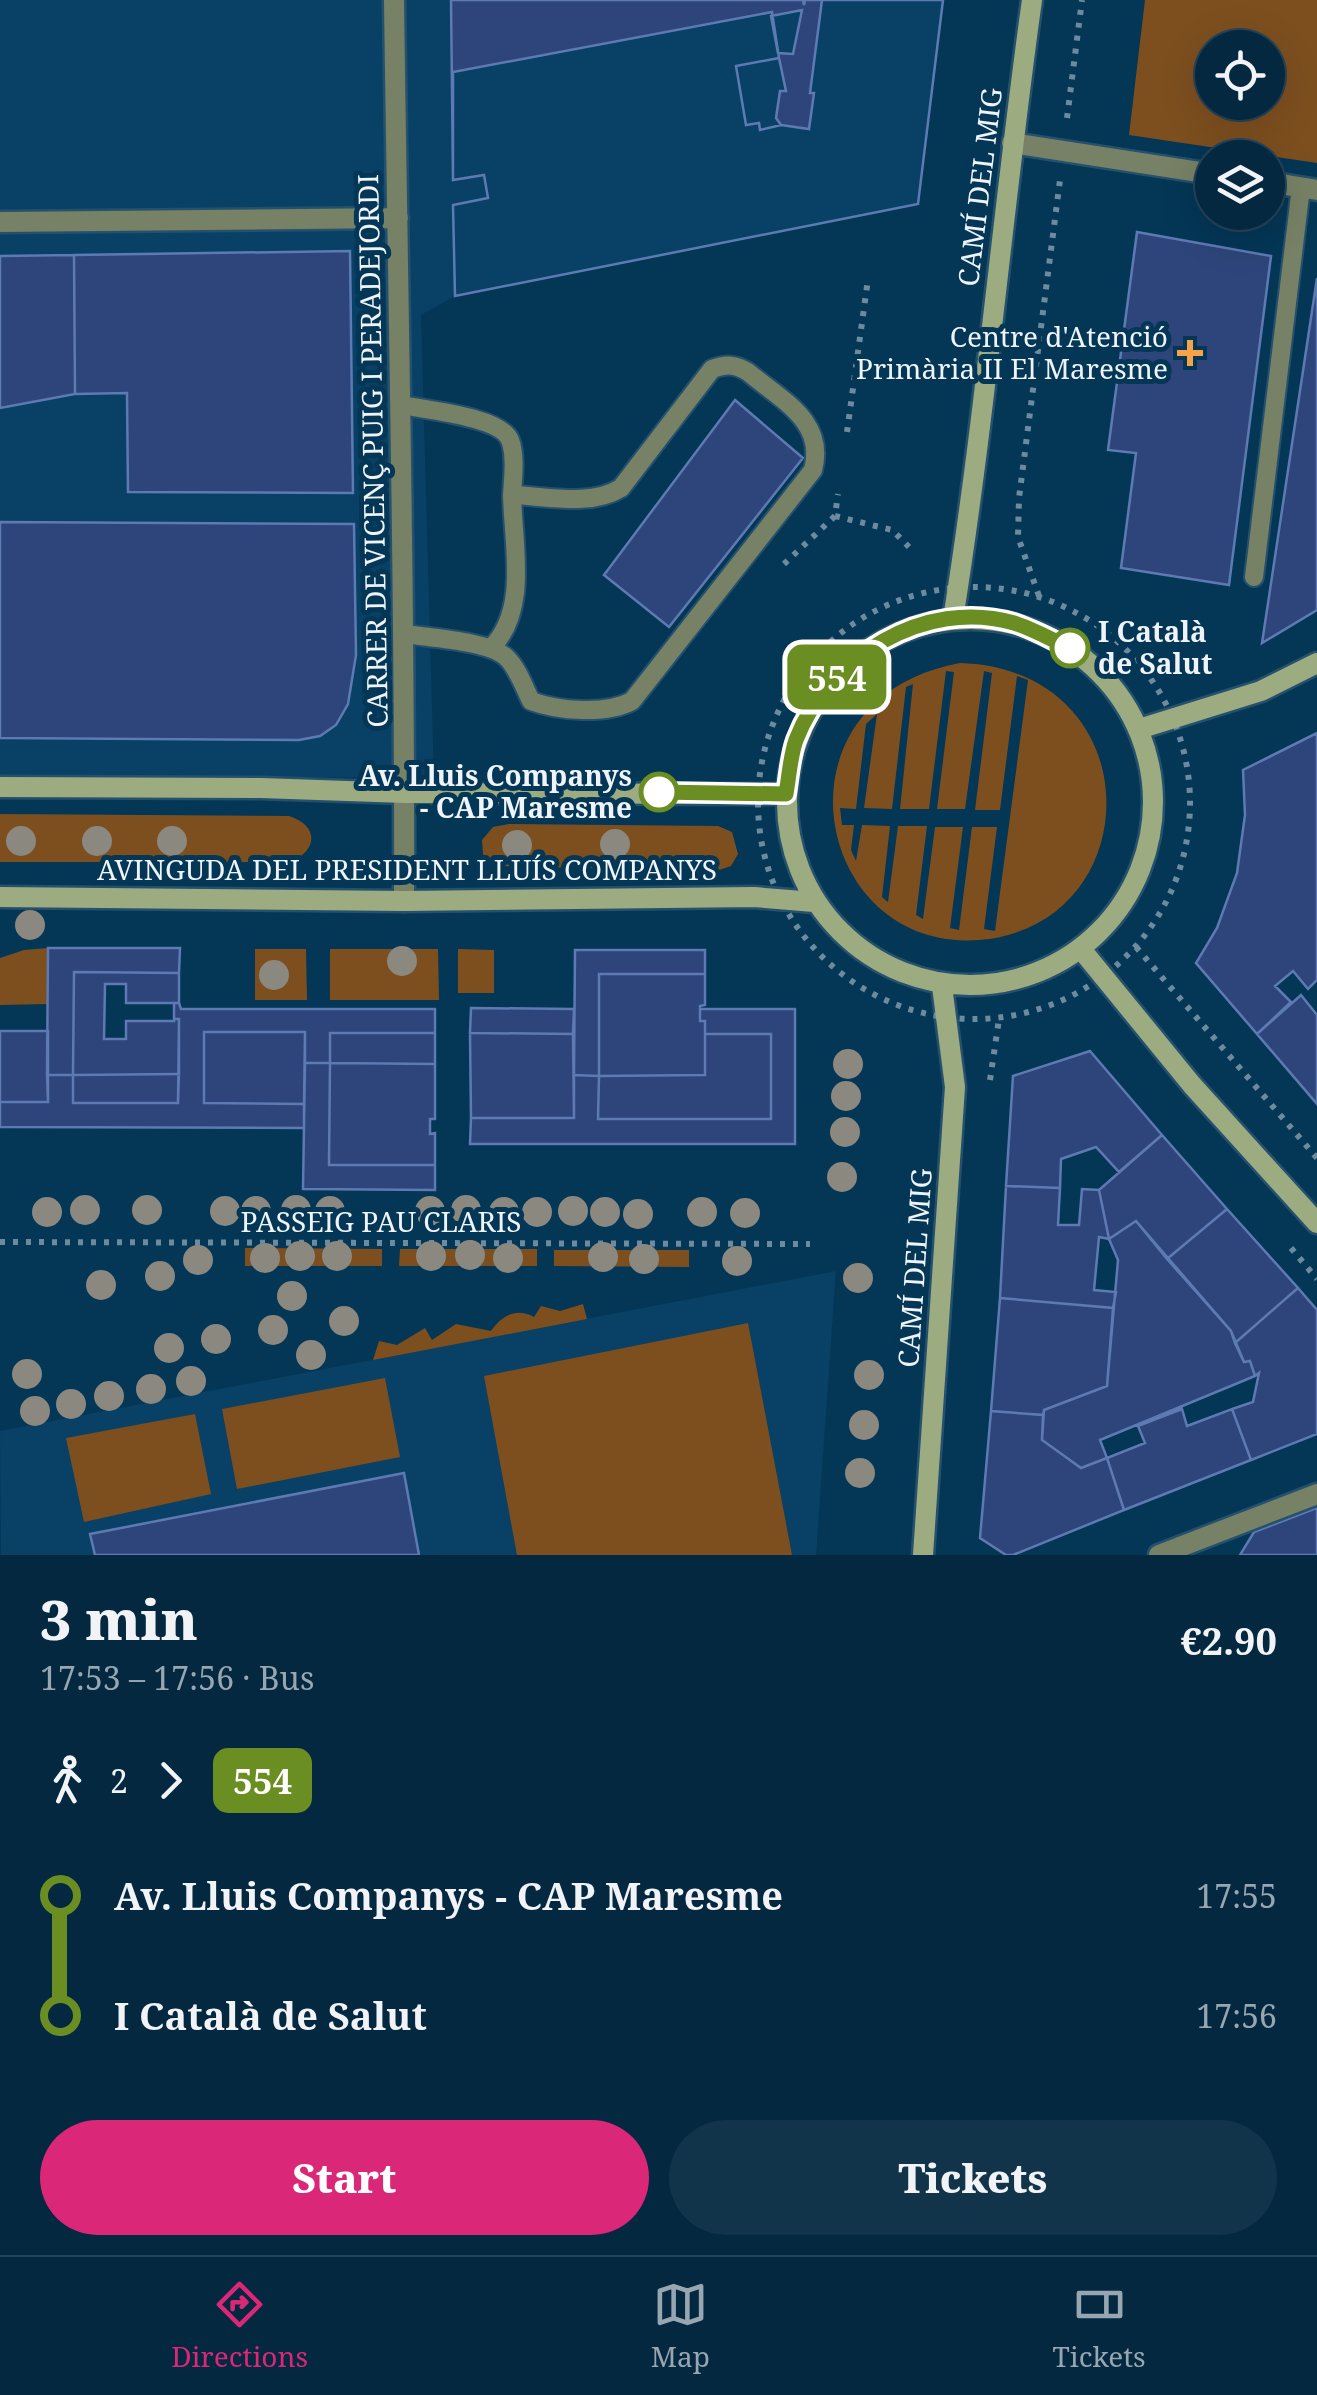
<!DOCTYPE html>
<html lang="en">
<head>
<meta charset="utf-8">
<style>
  :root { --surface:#032840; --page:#11344b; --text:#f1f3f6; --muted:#97a6b1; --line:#244459; --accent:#db2777 }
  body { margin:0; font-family:"Noto Serif",serif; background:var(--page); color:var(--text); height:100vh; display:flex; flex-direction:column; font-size:38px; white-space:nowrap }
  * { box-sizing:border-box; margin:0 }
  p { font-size:32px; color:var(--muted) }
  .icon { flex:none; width:55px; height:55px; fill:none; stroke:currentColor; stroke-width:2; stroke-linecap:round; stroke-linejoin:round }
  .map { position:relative; height:1555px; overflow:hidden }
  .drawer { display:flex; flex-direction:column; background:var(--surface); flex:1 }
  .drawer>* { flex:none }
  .badge { padding:0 20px; border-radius:15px; font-size:35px; line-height:65px }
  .controls { position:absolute; left:1195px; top:30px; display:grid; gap:20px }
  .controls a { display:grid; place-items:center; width:90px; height:90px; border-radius:50%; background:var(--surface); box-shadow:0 10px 40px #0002,0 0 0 2px var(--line); font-size:50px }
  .map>.badge { position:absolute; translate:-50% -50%; box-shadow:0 0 0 5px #fff }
  .legs { display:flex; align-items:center; gap:15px; height:110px; padding:0 40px; font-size:32px }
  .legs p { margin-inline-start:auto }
  .headline { display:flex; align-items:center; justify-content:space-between; height:170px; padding:0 40px }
  h1 { font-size:55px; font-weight:800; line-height:75px }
  .cta { display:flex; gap:20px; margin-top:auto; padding:20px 40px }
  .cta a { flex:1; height:115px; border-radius:60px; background:var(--accent); color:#fff; font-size:40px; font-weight:800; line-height:115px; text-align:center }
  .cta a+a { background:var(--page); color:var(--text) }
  ul { padding:0 40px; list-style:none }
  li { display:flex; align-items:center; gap:35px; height:120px; font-size:38px }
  li i { display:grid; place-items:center; width:15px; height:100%; margin:0 12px; background:currentColor }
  li i::after { content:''; width:25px; height:25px; margin:-12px; border:8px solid; border-radius:50%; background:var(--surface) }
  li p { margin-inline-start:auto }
  li:first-child i { background:linear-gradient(#0000 50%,currentColor 0) }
  li:last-child i { background:linear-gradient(currentColor 50%,#0000 0) }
  .tab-bar { display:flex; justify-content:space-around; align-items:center; height:140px; border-top:2px solid var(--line); background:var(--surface); font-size:28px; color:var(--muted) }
  .tab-bar a { display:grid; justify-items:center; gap:5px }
  .tab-bar .on { color:var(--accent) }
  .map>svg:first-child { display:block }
  .built { fill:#084165 }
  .green { fill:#7d4f1f; fill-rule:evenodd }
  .building { fill:#2d457a; stroke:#5e7ab3; stroke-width:2.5; fill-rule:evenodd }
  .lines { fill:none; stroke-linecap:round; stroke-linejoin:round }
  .lane-casing { stroke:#25516d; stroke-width:22 }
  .street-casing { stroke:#25516d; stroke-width:25 }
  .secondary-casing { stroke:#25516d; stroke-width:25 }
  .path { stroke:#6c8b9f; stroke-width:6; stroke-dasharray:5 8; stroke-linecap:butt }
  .lane { stroke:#778165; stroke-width:18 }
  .street { stroke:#778165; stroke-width:20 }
  .secondary { stroke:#9dac80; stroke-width:20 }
  .tree { fill:#8b887f }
  .line-1-casing { stroke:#fff; stroke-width:22 }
  .line-1 { stroke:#6b8e23; stroke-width:15 }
  .poi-dot { fill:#f7a149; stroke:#043656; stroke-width:4 }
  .stop-1-dot { fill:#fff; stroke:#6b8e23; stroke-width:5 }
  .labels { text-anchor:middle; stroke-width:10; stroke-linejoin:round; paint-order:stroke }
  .street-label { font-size:28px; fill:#eef4f9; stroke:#043656 }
  .poi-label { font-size:28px; fill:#eef4f9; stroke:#043656; text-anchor:end }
  .stop-label { font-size:28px; font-weight:bold; fill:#eef4f9; stroke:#043656; text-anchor:start }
</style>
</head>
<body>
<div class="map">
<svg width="1317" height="1555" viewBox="0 0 1317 1555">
  <rect width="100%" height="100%" fill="#043656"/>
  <!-- built -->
  <path class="built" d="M0,0H943L918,204L455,296L421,315L434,778L0,775Z
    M836,1271L816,1555H1L0,1431Z"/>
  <!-- green -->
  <path class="green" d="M1145,0H1317V163L1129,135ZM1212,48H1268V102H1212Z
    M960,663C1153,669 1151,926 979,940C813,953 765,699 960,663ZM946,671L954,672L937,809H965L984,671L992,673L975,810H1000L1017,676L1028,680L995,931L984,929L997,827H972L959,930L950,928L963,827H935L923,919L916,915L927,826H898L888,902L882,897L890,826L862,825L856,861L851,850L854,825H842L840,808L856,809L866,724L877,714L864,808L892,809L906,687L913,684L900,809H929Z
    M0,814L289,816C318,825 319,849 291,862H0Z
    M509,824L718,826L732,832L738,854L731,866L716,871L494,866L483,854L482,840L493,827Z
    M48,948V1004L0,1005V958L24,950Z
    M255,949H306L307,1000H255Z
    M330,949H438L439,1000H330Z
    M458,949L494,950V993H458Z
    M245,1248L382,1249V1266H245Z
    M400,1249H537V1266H399Z
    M554,1250H689V1267L554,1266Z
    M583,1304L587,1319L373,1360L379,1341L397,1345L425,1328L432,1340L456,1324L491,1331C501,1316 516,1307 534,1317L541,1306L560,1311Z
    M748,1323L792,1555H517L484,1376Z
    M385,1378L400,1457L237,1489L222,1409Z
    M195,1414L211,1494L84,1522L66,1438Z"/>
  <!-- building -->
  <path class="building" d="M451,0H803L804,5L805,0H943L918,204L455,296L453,205L488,198L484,175L453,180ZM802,10L793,54L778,53L771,16ZM779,58L786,91H780L776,118L781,125L760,130L759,123L746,125L736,66Z
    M822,0H943L918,204L455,296L453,205L488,198L484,175L453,180V72L772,12L779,58L736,66L746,125L759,123L760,130L781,125L809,129L814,93H810Z
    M1137,232L1271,256L1229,585L1121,568L1136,453L1108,450Z
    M350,251L353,493L128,492L127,393L75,394L74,255Z
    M74,255L75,394L0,408V256Z
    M1317,278V610L1262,643Z
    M735,400L803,458L669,627L604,575Z
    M0,522L354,524L356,655L348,704L336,725L320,736L299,740L0,738Z
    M1317,733V980L1308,989L1293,971L1275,986L1291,1002L1257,1034L1196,963L1217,928L1237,873L1245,815L1243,770Z
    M48,948H180L179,973L74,972L73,1075H47Z
    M575,950H705V974H599V1076L574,1075Z
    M74,972L179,973V1003H174V1019H179V1074L73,1075Z
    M599,974H705V1005L700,1006V1021H705V1075L599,1076Z
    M105,984H126V1003H174V1021H126V1039H104Z
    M1301,995L1317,1015V1104L1257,1034Z
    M174,1003H179L181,1009H435V1033H330V1063H305V1032H204V1103L304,1104V1128L0,1127V1102H48L47,1075H73V1103H178L179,1019H174Z
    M471,1008L574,1009L573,1034L470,1033Z
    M700,1009H795V1144H470L471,1118H574V1075L599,1076L598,1119H771V1034H705V1021H700Z
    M0,1031H48V1102H0Z
    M204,1032H305L304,1104L204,1103Z
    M330,1033H435V1064L330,1063Z
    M470,1033L573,1034L574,1118H471Z
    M705,1034H771V1119H598L599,1076L705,1075Z
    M1090,1051L1162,1135L1119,1172L1096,1147L1061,1159L1060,1188L1006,1186L1013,1076Z
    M305,1063H330L329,1165H435V1190L303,1189Z
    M330,1063L435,1064V1119H430V1134L435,1133V1165H329Z
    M179,1074L178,1103H73V1075Z
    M1162,1135L1227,1209L1167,1259L1136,1221L1109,1239L1099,1190Z
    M1006,1186L1060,1188L1058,1225H1079L1082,1189L1099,1190L1109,1239L1099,1237L1094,1290L1116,1292L1113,1308L1000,1298Z
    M1227,1209L1298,1288L1235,1343L1231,1331L1167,1259Z
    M1136,1221L1231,1331L1244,1362L1250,1361L1255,1376L1100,1440L1107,1458L1081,1468L1042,1440L1044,1410L1107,1386L1118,1260L1109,1239Z
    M1298,1288L1317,1310V1434L1251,1460L1232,1409L1253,1402L1259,1373L1255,1376L1250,1361L1244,1362L1235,1343Z
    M1000,1298L1113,1308L1107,1386L1044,1410L1043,1415L991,1411Z
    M1182,1409L1187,1426L1232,1409L1251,1460L1124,1510L1107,1458L1145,1443L1138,1426Z
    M991,1411L1043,1415L1042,1440L1081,1468L1107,1458L1124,1510L1013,1555H1006L980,1538Z
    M404,1473L419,1555H95L90,1534Z
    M1317,1508V1555H1240L1254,1532Z"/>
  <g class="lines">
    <defs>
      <path id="lane" d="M402,405C426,410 501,417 510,440C516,455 513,479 512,495C547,496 590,507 621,488L712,369C726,364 735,364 748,372C781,400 826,421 813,470L632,701C606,715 558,711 531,701C524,687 518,669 507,658C490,641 430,638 405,634
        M1254,577L1301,187
        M491,648C529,610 513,545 512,495"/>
      <path id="street" d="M394,0C398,301 405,601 404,901
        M1012,143L1212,174
        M1268,182L1317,190
        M0,222L398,218
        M1159,1555L1317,1494"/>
      <path id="secondary" d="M953,619C986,413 1003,206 1032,0
        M787 802a183 183 0 1 1 366 0a183 183 0 1 1-366 0Z
        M1139,729L1261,691L1317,663
        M0,787L261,788L405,793L786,794
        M0,897L404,901L754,897L814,902
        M1081,949L1192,1085L1317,1223
        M923,1555L955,1087L942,986"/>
    </defs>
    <!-- lane casing -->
    <use href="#lane" class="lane-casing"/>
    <!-- street casing -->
    <use href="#street" class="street-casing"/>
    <!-- secondary casing -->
    <use href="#secondary" class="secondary-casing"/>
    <!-- path -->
    <path class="path" d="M1067,118L1082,0
      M847,432L868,279
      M835,516L892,530L909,547
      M784,564L835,516L838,494
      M758 803a216 216 0 1 1 432 0a216 216 0 1 1-432 0Z
      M1039,596L1018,537L1019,498L1060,180
      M1136,947L1317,1158
      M990,1080L999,1019
      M0,1242L810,1244
      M1291,1248L1317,1279"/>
    <!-- lane -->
    <use href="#lane" class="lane"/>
    <!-- street -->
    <use href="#street" class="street"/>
    <!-- secondary -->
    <use href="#secondary" class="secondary"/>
  </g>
  <!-- trees -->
  <g class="tree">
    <circle cx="21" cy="841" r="15"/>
    <circle cx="97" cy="841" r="15"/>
    <circle cx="172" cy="841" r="15"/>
    <circle cx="615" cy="844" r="15"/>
    <circle cx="517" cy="845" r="15"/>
    <circle cx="30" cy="925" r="15"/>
    <circle cx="402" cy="961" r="15"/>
    <circle cx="274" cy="975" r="15"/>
    <circle cx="848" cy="1064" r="15"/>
    <circle cx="846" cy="1096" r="15"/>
    <circle cx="845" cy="1132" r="15"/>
    <circle cx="842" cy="1177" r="15"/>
    <circle cx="85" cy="1210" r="15"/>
    <circle cx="147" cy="1210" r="15"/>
    <circle cx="296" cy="1210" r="15"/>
    <circle cx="466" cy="1210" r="15"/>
    <circle cx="225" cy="1211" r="15"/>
    <circle cx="256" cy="1211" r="15"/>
    <circle cx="330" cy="1211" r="15"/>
    <circle cx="430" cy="1211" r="15"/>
    <circle cx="573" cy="1211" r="15"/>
    <circle cx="47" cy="1212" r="15"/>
    <circle cx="504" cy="1212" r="15"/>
    <circle cx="537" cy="1212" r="15"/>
    <circle cx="605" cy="1212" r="15"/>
    <circle cx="702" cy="1212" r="15"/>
    <circle cx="745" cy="1213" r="15"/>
    <circle cx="638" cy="1214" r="15"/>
    <circle cx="470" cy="1255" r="15"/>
    <circle cx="300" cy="1256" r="15"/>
    <circle cx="337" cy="1256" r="15"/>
    <circle cx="431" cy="1256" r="15"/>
    <circle cx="603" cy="1257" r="15"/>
    <circle cx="265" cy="1258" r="15"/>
    <circle cx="508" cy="1258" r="15"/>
    <circle cx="644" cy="1259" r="15"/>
    <circle cx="198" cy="1260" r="15"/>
    <circle cx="737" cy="1261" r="15"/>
    <circle cx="160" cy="1276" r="15"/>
    <circle cx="858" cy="1278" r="15"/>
    <circle cx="101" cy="1285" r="15"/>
    <circle cx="292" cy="1296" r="15"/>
    <circle cx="344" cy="1321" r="15"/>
    <circle cx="273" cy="1330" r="15"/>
    <circle cx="216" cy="1339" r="15"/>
    <circle cx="169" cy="1348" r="15"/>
    <circle cx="311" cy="1355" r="15"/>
    <circle cx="27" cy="1374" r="15"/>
    <circle cx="869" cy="1375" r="15"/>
    <circle cx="191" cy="1381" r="15"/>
    <circle cx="151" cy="1389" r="15"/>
    <circle cx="109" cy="1396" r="15"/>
    <circle cx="71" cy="1404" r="15"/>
    <circle cx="35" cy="1411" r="15"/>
    <circle cx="864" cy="1425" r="15"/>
    <circle cx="860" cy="1473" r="15"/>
  </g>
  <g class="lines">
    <defs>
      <path id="line-1" d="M659,792L786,794C789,777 790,757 796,740C827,658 925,597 1014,623C1033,629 1052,640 1070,648"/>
    </defs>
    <!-- line-1 casing -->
    <use href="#line-1" class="line-1-casing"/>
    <!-- line-1 -->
    <use href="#line-1" class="line-1"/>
  </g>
  <!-- markers -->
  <path class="poi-dot" d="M1185 338h10v10h10v10h-10v10h-10v-10h-10v-10h10z"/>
  <g class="stop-1-dot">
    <circle cx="1070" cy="648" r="18"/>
    <circle cx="659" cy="792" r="18"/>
  </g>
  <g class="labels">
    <!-- street labels -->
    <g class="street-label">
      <text transform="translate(980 187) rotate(-83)" y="10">CAMÍ DEL MIG</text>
      <text transform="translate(373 451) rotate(-91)" y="10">CARRER DE VICENÇ PUIG I PERADEJORDI</text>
      <text x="407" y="880">AVINGUDA DEL PRESIDENT LLUÍS COMPANYS</text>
      <text x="381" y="1232">PASSEIG PAU CLARIS</text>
      <text transform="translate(915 1268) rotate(-86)" y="10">CAMÍ DEL MIG</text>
    </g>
    <!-- poi labels -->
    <g class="poi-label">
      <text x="1168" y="347">Centre d'Atenció<tspan x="1168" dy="32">Primària II El Maresme</tspan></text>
    </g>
    <!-- stop labels -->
    <g class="stop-label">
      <text x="1098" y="642">I Català<tspan x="1098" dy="32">de Salut</tspan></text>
      <text x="632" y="786" text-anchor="end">Av. Lluis Companys<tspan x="632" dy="32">- CAP Maresme</tspan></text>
    </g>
  </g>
</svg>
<div class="controls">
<a><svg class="icon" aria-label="locate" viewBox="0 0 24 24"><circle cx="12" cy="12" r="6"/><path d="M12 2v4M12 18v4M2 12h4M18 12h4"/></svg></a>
<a><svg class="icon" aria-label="layers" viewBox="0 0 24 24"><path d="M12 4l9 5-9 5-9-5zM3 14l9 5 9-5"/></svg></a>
</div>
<b class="badge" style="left:837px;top:677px;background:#6b8e23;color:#fff">554</b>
</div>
<section class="drawer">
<div class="headline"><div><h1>3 min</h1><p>17:53 – 17:56 · Bus</p></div><b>€2.90</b></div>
<div class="legs"><svg class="icon" aria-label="walk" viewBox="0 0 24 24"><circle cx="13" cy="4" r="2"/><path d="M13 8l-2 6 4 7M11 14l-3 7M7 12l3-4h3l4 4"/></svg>2<svg class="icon" aria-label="forward" viewBox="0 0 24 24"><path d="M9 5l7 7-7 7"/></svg><b class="badge" style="background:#6b8e23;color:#fff">554</b></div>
<ul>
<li><i style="color:#6b8e23"></i><b>Av. Lluis Companys - CAP Maresme</b><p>17:55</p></li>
<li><i style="color:#6b8e23"></i><b>I Català de Salut</b><p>17:56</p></li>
</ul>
<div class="cta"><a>Start</a><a>Tickets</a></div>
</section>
<nav class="tab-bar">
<a class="on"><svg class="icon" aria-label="directions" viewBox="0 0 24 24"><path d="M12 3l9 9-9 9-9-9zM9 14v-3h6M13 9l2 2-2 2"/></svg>Directions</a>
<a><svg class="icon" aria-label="map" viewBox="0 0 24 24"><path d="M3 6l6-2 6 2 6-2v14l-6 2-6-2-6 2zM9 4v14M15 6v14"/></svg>Map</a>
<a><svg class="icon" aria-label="tickets" viewBox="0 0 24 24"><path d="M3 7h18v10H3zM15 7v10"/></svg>Tickets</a>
</nav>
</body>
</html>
